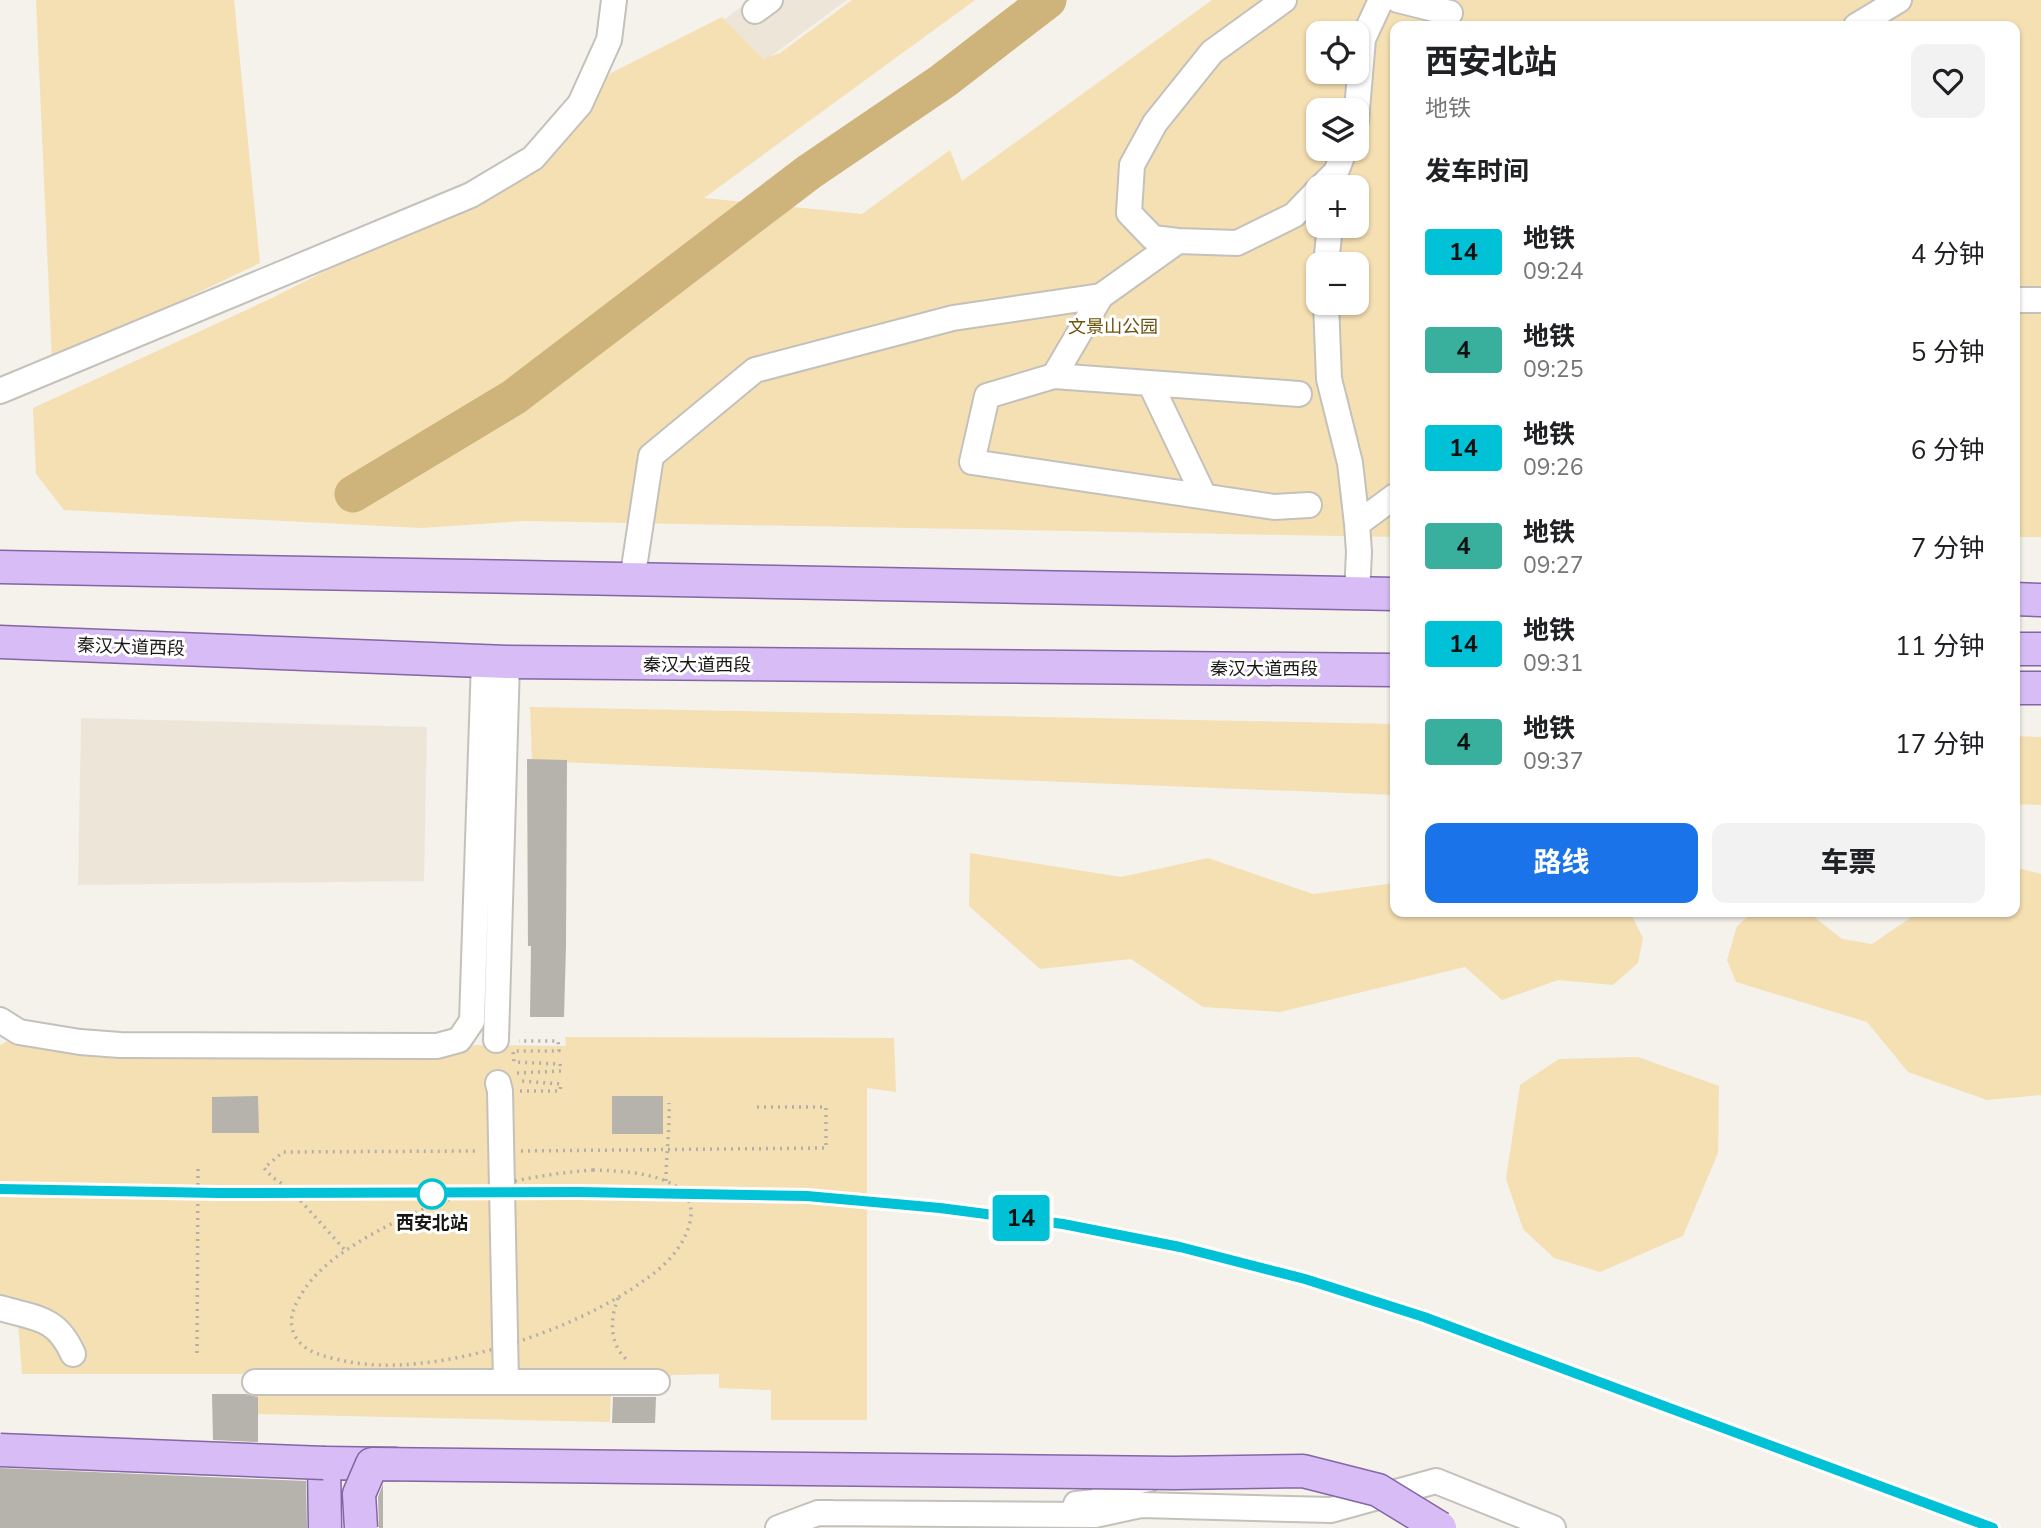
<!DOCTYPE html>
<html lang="zh">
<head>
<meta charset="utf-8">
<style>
  :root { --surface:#fff; --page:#f2f2f2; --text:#202124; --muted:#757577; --accent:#1a73e8 }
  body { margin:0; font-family:"Nunito Sans","Noto Sans SC",sans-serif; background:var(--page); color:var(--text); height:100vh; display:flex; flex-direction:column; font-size:26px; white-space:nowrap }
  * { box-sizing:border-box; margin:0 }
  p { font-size:23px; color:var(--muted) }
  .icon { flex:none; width:38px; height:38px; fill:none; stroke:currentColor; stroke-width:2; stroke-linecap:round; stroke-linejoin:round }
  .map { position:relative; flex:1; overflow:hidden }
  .panel { position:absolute; left:1390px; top:21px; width:630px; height:896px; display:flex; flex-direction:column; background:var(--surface); border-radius:14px; box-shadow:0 2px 5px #0004 }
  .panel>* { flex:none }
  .badge { padding:0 14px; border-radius:5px; font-size:24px; line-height:46px }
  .fabs { position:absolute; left:1306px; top:21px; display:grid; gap:14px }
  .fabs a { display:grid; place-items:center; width:63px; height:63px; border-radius:14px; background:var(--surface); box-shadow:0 2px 5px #0004; font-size:35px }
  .map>.badge { position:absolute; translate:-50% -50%; box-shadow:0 0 0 4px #fff }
  h2 { padding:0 35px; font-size:26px; line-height:63px }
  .round { display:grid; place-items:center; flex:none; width:74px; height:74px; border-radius:14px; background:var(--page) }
  .summary { display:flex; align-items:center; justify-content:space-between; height:119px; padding:0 35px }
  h1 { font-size:33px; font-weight:700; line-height:52px }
  .primary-button { display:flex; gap:14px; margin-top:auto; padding:14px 35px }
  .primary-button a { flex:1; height:80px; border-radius:14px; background:var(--accent); color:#fff; font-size:28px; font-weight:700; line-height:80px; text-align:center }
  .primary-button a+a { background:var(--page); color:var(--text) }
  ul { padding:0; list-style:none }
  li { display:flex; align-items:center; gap:21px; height:98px; padding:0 35px }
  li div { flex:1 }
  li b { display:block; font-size:26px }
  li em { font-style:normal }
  li .badge { min-width:77px; font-weight:700; text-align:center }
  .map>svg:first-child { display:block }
  .built { fill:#ede6d8 }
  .green { fill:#f5e0b3; fill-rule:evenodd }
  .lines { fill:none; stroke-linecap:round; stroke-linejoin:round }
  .river { stroke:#ceb37a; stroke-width:37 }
  .building { fill:#b6b3ac }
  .minor-casing { stroke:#c4c1bb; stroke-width:28 }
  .major-casing { stroke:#8366a3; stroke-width:35 }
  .path { stroke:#b2afaa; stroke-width:3.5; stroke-dasharray:2 5; stroke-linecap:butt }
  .minor { stroke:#fff; stroke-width:24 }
  .major { stroke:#d7bcf6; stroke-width:32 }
  .major-bridge-casing { stroke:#8366a3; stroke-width:35; stroke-linecap:butt }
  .major-bridge { stroke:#d7bcf6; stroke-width:32 }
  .line-casing { stroke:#fff; stroke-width:16 }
  .line { stroke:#00c1d5; stroke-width:10 }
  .stop-dot { fill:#fff; stroke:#00c1d5; stroke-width:3.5 }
  .labels { text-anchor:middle; stroke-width:6; stroke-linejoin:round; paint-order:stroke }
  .park-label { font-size:18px; fill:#6d520b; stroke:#fff }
  .street-label { font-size:18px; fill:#181714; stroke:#fff }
  .stop-label { font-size:18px; font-weight:bold; fill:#181714; stroke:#fff }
</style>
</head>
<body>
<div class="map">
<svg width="2041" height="1528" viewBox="0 0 2041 1528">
  <rect width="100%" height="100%" fill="#f5f1eb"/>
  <!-- built -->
  <path class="built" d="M750,0H847L744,76L708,32Z
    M81,718L427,727L424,881L78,885Z"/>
  <!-- green -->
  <path class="green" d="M36,0H234L260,263L52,362Z
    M852,0H975L704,198L862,214L950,150L962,181L1212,0H2041V537H2014V26H1395V537L524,521L422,528L64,510L36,474L33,408L270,299L529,168L611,73L722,17L763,59L780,53ZM1318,33H1356V72H1318ZM1318,110H1356V149H1318ZM1318,187H1356V226H1318ZM1318,264H1356V303H1318Z
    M530,707L1395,724V795L532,761Z
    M2014,736L2041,737V805L2014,804Z
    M970,853L1121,877L1208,858L1313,894L1395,883V912H1630L1643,938L1638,963L1613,985L1558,980L1502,1000L1465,967L1280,1012L1203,1007L1131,959L1040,969L969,906Z
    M2014,867L2041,874V1095L1987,1100L1908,1072L1867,1022L1736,982L1727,960L1737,926L1753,912H1808L1842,939L1872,944L1919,912H2014Z
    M565,1037L894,1038L896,1092L867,1088V1420H771V1390L719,1388V1374L672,1375L654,1390L611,1388L610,1422L256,1414L255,1374H22L18,1323L0,1297V1045L10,1040L566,1046Z
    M1638,1057L1719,1086L1718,1153L1683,1236L1600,1272L1554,1258L1523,1229L1506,1179L1520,1085L1559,1059Z"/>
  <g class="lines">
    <!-- river -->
    <path class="river" d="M353,494L514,397L809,172L943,81L1048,0"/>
  </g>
  <!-- building -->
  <path class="building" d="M527,759L567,760L566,946L564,1017H530L531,946H528Z
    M258,1096L259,1133H212V1097Z
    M612,1096H663V1134H612Z
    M212,1394H246L258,1397V1442L213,1440Z
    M613,1397H656L655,1423H612Z
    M0,1468L306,1481L307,1528H0Z
    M383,1484V1528H379L378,1497Z"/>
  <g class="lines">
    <defs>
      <path id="minor" d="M1284,0L1212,52L1155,123L1132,165L1129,213L1153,238L1178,241L1237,243L1294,215L1318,190
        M1398,0L1450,13
        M755,11L770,0
        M1856,26L1899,0
        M1356,121L1363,39L1381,0
        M1321,187L1336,172L1345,149
        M1326,264L1330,226
        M1101,296L1054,376L987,396L972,462L1274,507L1309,505
        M2014,300H2041
        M1326,303L1329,379L1350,463L1357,524L1359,552L1357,594
        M1054,376L1299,394
        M1150,383L1204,496
        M0,391L471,195L533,158L580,104L609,40L614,0
        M1357,524L1395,496
        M632,581L651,456L755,370L953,318L1101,296L1178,241
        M0,1020L19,1032L80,1042L120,1045L437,1046L459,1040L472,1021L484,661
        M496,1040L507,662
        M498,1083L500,1091L506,1382
        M0,1308C36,1319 56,1316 73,1354
        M255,1382H657
        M1076,1504L1095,1502L1125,1484L1149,1479
        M818,1513L1095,1515L1141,1505L1331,1510L1436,1481L1553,1528
        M778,1528L818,1513H833"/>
      <path id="major" d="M0,567L1395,594
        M2014,599L2041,600
        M0,642L507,662L1395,670
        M2014,649H2041
        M2014,688H2041
        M325,1528L324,1463L396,1464"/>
    </defs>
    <!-- minor casing -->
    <use href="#minor" class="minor-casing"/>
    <!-- major casing -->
    <use href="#major" class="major-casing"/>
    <!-- path -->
    <path class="path" d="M517,1073L561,1071L560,1064L514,1062L513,1051H559L558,1041H519
      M520,1091H560L561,1084L521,1081
      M521,1151L826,1148V1107H754
      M593,1170C625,1171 701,1173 690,1222C684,1247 666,1265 646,1279C576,1331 432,1380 345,1361C328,1357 305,1354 295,1336C286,1318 296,1302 306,1287C322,1265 344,1251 367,1237C437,1197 513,1176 593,1170Z
      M666,1181C666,1155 670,1130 669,1103
      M344,1249L290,1189L272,1177L264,1168L283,1152L478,1151
      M618,1298C610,1319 609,1343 626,1359
      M197,1353L198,1168"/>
    <!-- minor -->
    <use href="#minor" class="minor"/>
    <!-- major -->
    <use href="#major" class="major"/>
    <defs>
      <path id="major-bridge" d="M0,1450L324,1463
        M361,1528L359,1494L372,1464L1174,1473L1303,1471L1378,1490L1440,1528"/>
    </defs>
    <!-- major-bridge casing -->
    <use href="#major-bridge" class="major-bridge-casing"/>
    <!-- major-bridge -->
    <use href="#major-bridge" class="major-bridge"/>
  </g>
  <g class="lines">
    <defs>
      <path id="line" d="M0,1189L218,1193L578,1192L807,1196L940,1208L1063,1224L1180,1247L1305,1279L1424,1317L1993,1528"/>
    </defs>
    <!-- line casing -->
    <use href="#line" class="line-casing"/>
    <!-- line -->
    <use href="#line" class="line"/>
  </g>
  <!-- markers -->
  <circle class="stop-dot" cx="432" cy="1194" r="14"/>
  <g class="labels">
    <!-- park labels -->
    <g class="park-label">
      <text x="1113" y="333">文景山公园</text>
    </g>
    <!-- street labels -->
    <g class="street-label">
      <text transform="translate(131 647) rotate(2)" y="6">秦汉大道西段</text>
      <text x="697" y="671">秦汉大道西段</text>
      <text x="1264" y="675">秦汉大道西段</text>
    </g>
    <!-- stop labels -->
    <g class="stop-label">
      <text x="432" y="1229">西安北站</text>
    </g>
  </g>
</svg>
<div class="fabs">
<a><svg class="icon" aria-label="locate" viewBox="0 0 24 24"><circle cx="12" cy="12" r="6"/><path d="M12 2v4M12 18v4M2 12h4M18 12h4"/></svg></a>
<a><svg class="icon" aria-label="layers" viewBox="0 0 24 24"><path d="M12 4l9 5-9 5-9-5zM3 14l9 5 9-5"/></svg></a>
<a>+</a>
<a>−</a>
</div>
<b class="badge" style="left:1021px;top:1218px;background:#00c1d5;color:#111">14</b>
<section class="panel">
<div class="summary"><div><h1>西安北站</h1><p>地铁</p></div><a class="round"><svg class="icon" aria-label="heart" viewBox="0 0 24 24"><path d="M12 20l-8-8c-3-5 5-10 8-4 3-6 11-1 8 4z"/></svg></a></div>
<h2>发车时间</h2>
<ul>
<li><span class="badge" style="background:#00c1d5;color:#111">14</span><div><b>地铁</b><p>09:24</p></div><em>4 分钟</em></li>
<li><span class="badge" style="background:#39b09e;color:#111">4</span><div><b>地铁</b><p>09:25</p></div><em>5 分钟</em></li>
<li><span class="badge" style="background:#00c1d5;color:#111">14</span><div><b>地铁</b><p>09:26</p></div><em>6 分钟</em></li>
<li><span class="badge" style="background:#39b09e;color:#111">4</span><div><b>地铁</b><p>09:27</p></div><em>7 分钟</em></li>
<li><span class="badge" style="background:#00c1d5;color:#111">14</span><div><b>地铁</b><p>09:31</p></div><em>11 分钟</em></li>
<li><span class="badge" style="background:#39b09e;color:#111">4</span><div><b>地铁</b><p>09:37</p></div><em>17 分钟</em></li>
</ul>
<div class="primary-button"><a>路线</a><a>车票</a></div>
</section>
</div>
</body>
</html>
